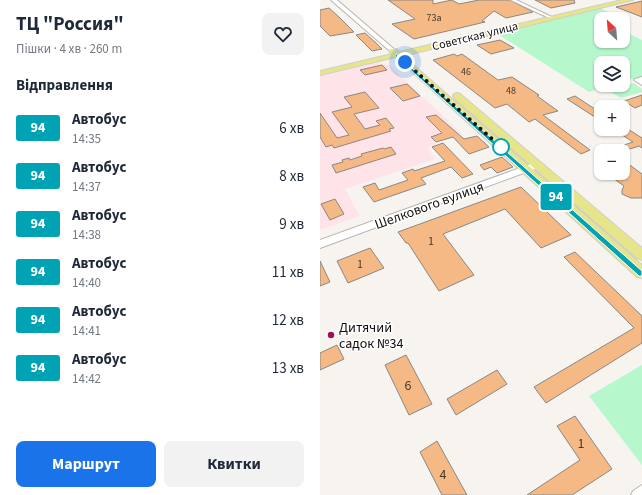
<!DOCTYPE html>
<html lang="uk">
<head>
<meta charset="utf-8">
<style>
  :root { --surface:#fff; --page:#f2f2f3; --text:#1f2937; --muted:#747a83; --accent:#1a73e8 }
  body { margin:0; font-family:"Source Sans 3",sans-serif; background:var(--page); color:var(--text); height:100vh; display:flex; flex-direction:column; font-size:15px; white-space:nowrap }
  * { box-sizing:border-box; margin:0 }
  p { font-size:13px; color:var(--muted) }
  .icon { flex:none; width:22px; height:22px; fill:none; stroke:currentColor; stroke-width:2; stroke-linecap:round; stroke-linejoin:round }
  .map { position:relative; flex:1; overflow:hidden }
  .side { display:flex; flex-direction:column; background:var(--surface); width:320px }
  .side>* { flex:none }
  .badge { padding:0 8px; border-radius:3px; font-size:14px; line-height:26px }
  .needle { width:26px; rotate:334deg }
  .controls { position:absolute; left:274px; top:12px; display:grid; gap:8px }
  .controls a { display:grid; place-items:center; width:36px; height:36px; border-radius:8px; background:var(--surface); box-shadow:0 1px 3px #0004; font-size:20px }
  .you { position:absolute; width:20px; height:20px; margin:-10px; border:3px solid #fff; border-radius:50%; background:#1a73e8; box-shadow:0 0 0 6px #1a73e833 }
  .map>.badge { position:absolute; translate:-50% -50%; box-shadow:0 0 0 2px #fff }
  h2 { padding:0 16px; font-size:15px; line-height:36px }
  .round { display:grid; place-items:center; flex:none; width:42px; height:42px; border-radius:8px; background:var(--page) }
  .summary { display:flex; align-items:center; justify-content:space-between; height:68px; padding:0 16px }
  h1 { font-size:19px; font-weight:700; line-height:30px }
  .button { display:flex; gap:8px; margin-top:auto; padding:8px 16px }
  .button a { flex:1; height:46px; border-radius:8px; background:var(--accent); color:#fff; font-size:16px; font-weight:700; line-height:46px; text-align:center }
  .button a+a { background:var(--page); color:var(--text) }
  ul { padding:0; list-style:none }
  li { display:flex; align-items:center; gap:12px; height:48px; padding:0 16px }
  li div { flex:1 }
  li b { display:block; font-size:15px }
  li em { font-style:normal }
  li .badge { min-width:44px; font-weight:700; text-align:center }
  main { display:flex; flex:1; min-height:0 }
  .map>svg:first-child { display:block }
  .medical { fill:#fee3e8 }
  .green { fill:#b6f7cc }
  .building { fill:#f4b985; stroke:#8b8784 }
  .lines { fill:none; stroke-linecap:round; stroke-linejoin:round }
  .minor-casing { stroke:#b9b6b2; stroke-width:2 }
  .tertiary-casing { stroke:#b9b6b2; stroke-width:2 }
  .secondary-casing { stroke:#b9b6b2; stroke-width:2 }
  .primary-casing { stroke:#cfcfcf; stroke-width:2 }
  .minor { fill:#fff; fill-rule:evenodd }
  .tertiary { fill:#fff; fill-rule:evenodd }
  .secondary { fill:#fff; fill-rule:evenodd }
  .primary { fill:#e6e589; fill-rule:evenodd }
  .line { fill:#00a3b4; stroke:#fff }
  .walk { stroke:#11100f; stroke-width:4; stroke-dasharray:0 7.2 }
  .stop-dot { fill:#fff; stroke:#00a3b4; stroke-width:2 }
  .poi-dot { fill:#a31052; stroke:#fff; stroke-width:1.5 }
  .labels { text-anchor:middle; stroke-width:3; stroke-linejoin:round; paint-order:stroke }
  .far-number-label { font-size:10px; fill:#4a3a2c }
  .far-street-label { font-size:12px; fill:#11100f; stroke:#fff }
  .number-label { font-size:12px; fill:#4a3a2c }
  .street-label { font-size:14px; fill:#11100f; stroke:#fff }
  .poi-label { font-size:14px; fill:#11100f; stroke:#fff; text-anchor:start }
  .near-number-label { font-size:14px; fill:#4a3a2c }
</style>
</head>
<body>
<main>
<section class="side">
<div class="summary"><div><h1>ТЦ &quot;Россия&quot;</h1><p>Пішки · 4 хв · 260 m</p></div><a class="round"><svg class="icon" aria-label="heart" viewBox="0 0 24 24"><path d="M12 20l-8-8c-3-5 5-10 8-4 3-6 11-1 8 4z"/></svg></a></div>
<h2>Відправлення</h2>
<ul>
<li><span class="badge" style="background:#00a3b4;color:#fff">94</span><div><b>Автобус</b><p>14:35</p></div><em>6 хв</em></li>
<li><span class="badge" style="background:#00a3b4;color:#fff">94</span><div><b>Автобус</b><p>14:37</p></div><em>8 хв</em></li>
<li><span class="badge" style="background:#00a3b4;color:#fff">94</span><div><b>Автобус</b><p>14:38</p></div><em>9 хв</em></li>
<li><span class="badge" style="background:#00a3b4;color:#fff">94</span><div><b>Автобус</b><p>14:40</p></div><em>11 хв</em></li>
<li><span class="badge" style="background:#00a3b4;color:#fff">94</span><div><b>Автобус</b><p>14:41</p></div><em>12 хв</em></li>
<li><span class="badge" style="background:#00a3b4;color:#fff">94</span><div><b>Автобус</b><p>14:42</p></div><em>13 хв</em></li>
</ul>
<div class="button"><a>Маршрут</a><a>Квитки</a></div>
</section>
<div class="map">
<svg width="322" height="495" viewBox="0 0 322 495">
  <rect width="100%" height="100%" fill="#f7f4f0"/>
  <!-- medical -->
  <path class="medical" d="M57,63L69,65L142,134L115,143L116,145L107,148L115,159L25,189L40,216L0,230V76Z"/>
  <!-- green -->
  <path class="green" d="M280,8L303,19H281V41H303V31L322,40V78C315,80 311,78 303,81V63H281V85H290L269,92L176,33Z
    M313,83L322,89V92L301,98L289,91Z
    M322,365V465L269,396Z"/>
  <!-- building -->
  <path class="building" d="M68,0H113V4L132,0L139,4L159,0H190L213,12L186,18L174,11L162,21L165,22L94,39L72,24L95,19Z
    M215,0H254L255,3L231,8Z
    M322,1V17L296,7Z
    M9,8L20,18L34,32L10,36L0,26V10Z
    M45,33L57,44L62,49L52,51L36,35Z
    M180,40L194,48L171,54L157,45Z
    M134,54L137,56L142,54L178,80L192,77L219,95L217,96L238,111L223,115L270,150L261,154L215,119L209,122L187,104L175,108L113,60Z
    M62,65L67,70L45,75L40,70Z
    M87,84L100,96L83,101L70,88Z
    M45,92L59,108L34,114L45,129L60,125L56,121L66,118L74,128L69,129L71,131L14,148L12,145L6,147L0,137V113L17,138L29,135L12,112L32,107L24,97Z
    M322,95V105L315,108L304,101Z
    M255,96L281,113V121L247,99Z
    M116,115L144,139L157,136L169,147L149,154L133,137L116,142L111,137L122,133L106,117Z
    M303,126L322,138V148L319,146L310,149L304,145L313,142L293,129H303Z
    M123,143L153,174L142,178L131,167L101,178L106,184L54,202L43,187L55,183L59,190L88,180L82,173L93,169L94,171L125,161L112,147Z
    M71,147L76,154L16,173L12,165L23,162L22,160L29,158L30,160L42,156L41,154L63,148L64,149Z
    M182,157L193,167L177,173L171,167L164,170L160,165Z
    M303,160L322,174V198H311L302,194V190L304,186L286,173H303Z
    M201,187L251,235L221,248L185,209L123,234L154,275L119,291L88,243H86L78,232Z
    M15,199L24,214L10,220L1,204Z
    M50,248L64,268L28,283L17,261Z
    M255,252L322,316V343L226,403L214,387L314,328L244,257Z
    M0,261L10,282L0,286Z
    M17,345L24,359L0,370V353Z
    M86,355L112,404L89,415L65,365Z
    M177,370L187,384L136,415L127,399Z
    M255,416L292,469L252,495H207L260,460L237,426Z
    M117,441L147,495H122L100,452Z"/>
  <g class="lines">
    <defs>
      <path id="minor" d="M191,0H196L234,18L231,19Z
        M322,77V85L314,80L315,79Z
        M322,485V495H311L313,491Z"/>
      <path id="tertiary" d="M214,163H217L221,165L220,167L0,248V240Z"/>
      <path id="secondary" d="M11,0H17L75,50V52H71Z"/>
      <path id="primary" d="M302,0H313L83,56L322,265V278L317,277L76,57L0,75V71L72,54L69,51L70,49H76L79,52Z
        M137,93L140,94L322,248V260L317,258L134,98L133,96L134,94Z"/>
    </defs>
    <!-- minor casing -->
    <use href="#minor" class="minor-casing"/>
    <!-- tertiary casing -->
    <use href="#tertiary" class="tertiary-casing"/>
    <!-- secondary casing -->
    <use href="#secondary" class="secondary-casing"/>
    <!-- primary casing -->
    <use href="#primary" class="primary-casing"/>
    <!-- minor -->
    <use href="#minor" class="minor"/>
    <!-- tertiary -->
    <use href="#tertiary" class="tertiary"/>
    <!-- secondary -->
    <use href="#secondary" class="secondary"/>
    <!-- primary -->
    <use href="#primary" class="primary"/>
  </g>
  <!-- line -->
  <path class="line" d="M76,54L322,271V276H319L75,56Z"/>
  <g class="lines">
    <!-- walk -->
    <path class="walk" d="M85,62L181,147"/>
  </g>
  <!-- markers -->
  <circle class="stop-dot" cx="181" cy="147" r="8"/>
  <circle class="poi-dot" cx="11" cy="335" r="4"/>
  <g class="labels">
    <!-- far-number labels -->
    <g class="far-number-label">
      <text x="114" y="21">73а</text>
      <text x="146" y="75">46</text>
      <text x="191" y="94">48</text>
    </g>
    <!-- far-street labels -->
    <g class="far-street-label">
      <text transform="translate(155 36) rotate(-14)" y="4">Советская улица</text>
    </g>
    <!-- number labels -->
    <g class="number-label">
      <text x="111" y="245">1</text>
      <text x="40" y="268">1</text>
    </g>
    <!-- street labels -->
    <g class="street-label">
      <text transform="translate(109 205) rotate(-20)" y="5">Шелкового вулиця</text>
    </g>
    <!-- poi labels -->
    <g class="poi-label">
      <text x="19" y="332">Дитячий<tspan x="19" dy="16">садок №34</tspan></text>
    </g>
    <!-- near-number labels -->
    <g class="near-number-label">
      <text x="88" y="390">6</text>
      <text x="261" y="448">1</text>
      <text x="123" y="479">4</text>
    </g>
  </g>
</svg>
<div class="controls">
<a><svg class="needle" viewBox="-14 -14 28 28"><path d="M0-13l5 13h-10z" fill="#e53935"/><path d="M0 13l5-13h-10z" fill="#747a83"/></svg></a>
<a><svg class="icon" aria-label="layers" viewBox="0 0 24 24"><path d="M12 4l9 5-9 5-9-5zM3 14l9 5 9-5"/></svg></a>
<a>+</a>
<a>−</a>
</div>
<div class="you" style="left:85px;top:62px"></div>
<b class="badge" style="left:236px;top:197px;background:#00a3b4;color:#fff">94</b>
</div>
</main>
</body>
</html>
